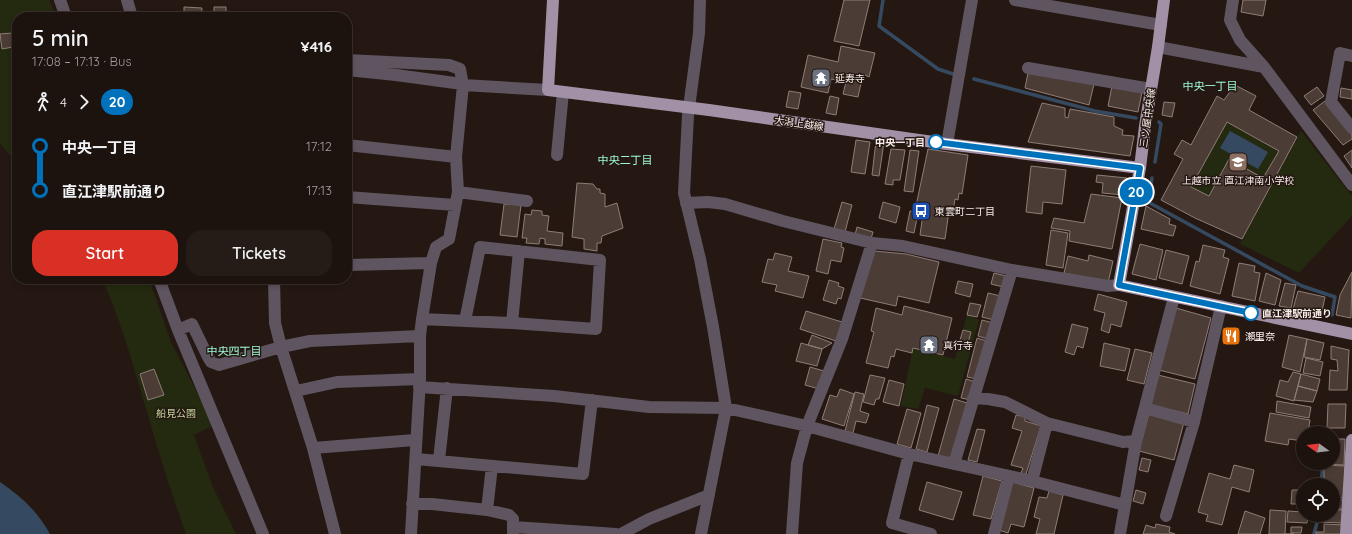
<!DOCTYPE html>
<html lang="en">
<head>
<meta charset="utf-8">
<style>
  :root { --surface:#1c120e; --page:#251b17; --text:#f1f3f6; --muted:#a09e9e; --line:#3a322e; --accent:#d93025 }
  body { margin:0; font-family:Quicksand,"Noto Sans JP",sans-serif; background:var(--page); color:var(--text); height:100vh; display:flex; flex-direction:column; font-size:15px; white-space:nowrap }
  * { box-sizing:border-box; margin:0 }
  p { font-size:13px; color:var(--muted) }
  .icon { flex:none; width:22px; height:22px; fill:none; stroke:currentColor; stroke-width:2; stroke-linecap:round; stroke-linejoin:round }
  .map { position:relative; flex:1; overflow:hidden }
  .details { position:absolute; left:12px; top:12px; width:340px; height:272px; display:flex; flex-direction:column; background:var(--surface); border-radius:16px; box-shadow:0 2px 6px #0003,0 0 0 1px var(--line) }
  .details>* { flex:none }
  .badge { padding:0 8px; border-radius:13px; font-size:14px; line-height:26px }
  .needle { width:26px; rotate:285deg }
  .buttons { position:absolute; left:1296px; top:426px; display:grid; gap:8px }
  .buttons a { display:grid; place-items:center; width:44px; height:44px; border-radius:50%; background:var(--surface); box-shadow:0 2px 6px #0003,0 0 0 1px var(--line); font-size:20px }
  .map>.badge { position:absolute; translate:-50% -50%; box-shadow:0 0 0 2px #fff }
  .legs { display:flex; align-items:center; gap:6px; height:44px; padding:0 20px; font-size:13px }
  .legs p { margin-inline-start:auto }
  .head { display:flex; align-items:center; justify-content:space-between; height:68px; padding:0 20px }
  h1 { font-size:22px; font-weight:600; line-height:30px }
  .button { display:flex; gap:8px; margin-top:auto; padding:8px 20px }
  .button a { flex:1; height:46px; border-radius:16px; background:var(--accent); color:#fff; font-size:16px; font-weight:600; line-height:46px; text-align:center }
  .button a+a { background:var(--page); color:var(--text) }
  ul { padding:0 20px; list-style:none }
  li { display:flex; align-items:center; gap:14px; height:44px; font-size:15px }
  li i { display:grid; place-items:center; width:6px; height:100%; margin:0 5px; background:currentColor }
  li i::after { content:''; width:10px; height:10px; margin:-5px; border:3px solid; border-radius:50%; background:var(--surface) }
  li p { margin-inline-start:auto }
  li:first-child i { background:linear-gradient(#0000 50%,currentColor 0) }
  li:last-child i { background:linear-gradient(currentColor 50%,#0000 0) }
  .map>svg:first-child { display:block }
  .green { fill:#242a0f }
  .water { fill:#354a60 }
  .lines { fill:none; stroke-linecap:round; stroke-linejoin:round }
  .stream { stroke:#354a60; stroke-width:3.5 }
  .building { fill:#4c3c36; stroke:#8f7d76; fill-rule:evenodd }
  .minor { stroke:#5e5560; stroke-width:12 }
  .major { stroke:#a290a7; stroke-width:12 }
  .line-1-casing { stroke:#fff; stroke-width:9 }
  .line-1 { stroke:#0072bc; stroke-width:6 }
  .stop-1-dot { fill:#fff; stroke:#0072bc; stroke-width:2 }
  .labels { text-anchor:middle; stroke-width:3; stroke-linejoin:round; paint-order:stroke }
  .poi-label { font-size:10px; fill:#f8eeea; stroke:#251812; text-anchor:start }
  .street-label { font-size:10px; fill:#f8eeea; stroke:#251812 }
  .stop-label { font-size:10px; font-weight:bold; fill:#f8eeea; stroke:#251812; text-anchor:end }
  .park-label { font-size:10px; fill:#c3d39b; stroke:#251812 }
  .neighbourhood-label { font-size:11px; fill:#9cf7d5; stroke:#251812 }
</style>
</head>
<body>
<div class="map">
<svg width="1352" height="534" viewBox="0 0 1352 534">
  <rect width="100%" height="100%" fill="#251812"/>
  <!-- green -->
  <path class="green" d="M0,0H49L56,17H17V163L0,144Z
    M1227,122L1279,151L1263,178L1229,159L1209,196L1191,187Z
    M1301,131L1352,196V216L1299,273L1240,244Z
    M102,279H149L171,342L214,425L194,435L212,485L236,534H186C172,494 159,455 148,415C134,369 122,322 102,279Z
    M967,315L979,320L958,396L925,388L918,409L901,406L913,348L955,359Z"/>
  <!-- water -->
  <path class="water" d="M1230,131L1268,152L1258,169L1220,148Z
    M0,482C21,496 38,512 50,534H0Z"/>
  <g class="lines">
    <!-- stream -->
    <path class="stream" d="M883,0L879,26L938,69L956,75
      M974,79L1095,111L1136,118
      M1155,162L1161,124L1159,122
      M1152,178L1148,202L1302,286L1335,297L1332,315
      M1321,485L1323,463
      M1314,534L1319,515"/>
  </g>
  <!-- building -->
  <path class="building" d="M844,0H870L859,46L834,41Z
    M1243,0H1266L1263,16L1241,12Z
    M184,7L202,8L201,17H184Z
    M214,7H226V17H214Z
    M12,33L13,47L2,49L0,34Z
    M841,46L875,53L869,77L863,74L858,97L843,94L846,82L831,79L828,93L801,87L808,55L838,62Z
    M1028,73L1094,84L1089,105L1025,88Z
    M1235,85L1256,96L1249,110L1297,137L1242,239L1195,218L1161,200L1183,159L1174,154L1182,140L1191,145L1217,96L1224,100ZM1227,122L1279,151L1263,178L1229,159L1209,196L1191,187Z
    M1112,86L1142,92L1138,112L1108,106Z
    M1317,87L1324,96L1311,105L1304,96Z
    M1341,88L1352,90V99L1340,97Z
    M789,91L801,93L798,109L786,107Z
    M830,96L839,98L836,115L826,113Z
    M1325,101L1352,135V139L1343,145L1313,110Z
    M1164,102L1175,103L1172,117L1162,115Z
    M1042,103L1065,108V117L1068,118L1070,109L1114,117V126L1123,130L1122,135L1134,136L1130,156L1028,142Z
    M856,140L870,142L865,174L851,172Z
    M876,141L884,142L879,176L872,175Z
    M891,149L905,150L900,180H893V185L885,184Z
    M928,149L968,155L962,194L959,193L958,200L955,199L953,211H949L945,239L920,235L924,207L916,206Z
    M910,150L919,151L913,192L904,191Z
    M1352,150V168L1344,156Z
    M1031,166L1066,170L1062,204L1043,202L1042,214L1026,212Z
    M1097,175L1127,178L1124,195L1102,193L1103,183L1096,182Z
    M577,183L593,184L597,189H600V193L605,194V207L617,203L623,228L602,236L601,243H597V251L584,249V239L572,237Z
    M1091,194L1122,198L1112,249L1069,241L1070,231L1051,228L1054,218L1084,223Z
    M842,202L852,205L845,232L834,229Z
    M883,202L900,207L896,223L879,218Z
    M504,204L521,205L517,237L500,235Z
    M1146,206L1170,219L1169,224L1176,226L1173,236L1141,229Z
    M532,210L542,211V215L549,216L547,231L563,233L562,246L545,244V239L540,238L539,244L526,243L527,238H522L525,214L531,215Z
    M910,211L918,213L914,233L906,231Z
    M857,227L873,232L871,239L855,235Z
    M1051,230L1068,233L1063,268L1046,265Z
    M823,239L842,243L841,247L844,248L841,262L831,260L828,274L816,271Z
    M1140,244L1163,250L1156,280L1132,274Z
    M1203,245L1225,250L1223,257L1229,259L1220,294L1190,286L1196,261L1199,262Z
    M1166,250L1189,256L1182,284L1159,278Z
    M874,251L906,254L939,262L929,303L898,296L896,306L860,298Z
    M775,253L792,257L788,271L809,276L803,298L775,291L777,285L762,282L768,259L773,260Z
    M1089,255L1113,261L1108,283L1064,273L1068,256L1088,261Z
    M1239,263L1255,266L1254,272L1260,273L1255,301L1232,296Z
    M1352,272L1351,318L1336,315L1340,295Z
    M994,273L1006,276L1003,287L991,284Z
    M1266,273L1281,280L1275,305L1259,301Z
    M829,280L839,283L838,286L844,288L841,299L838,298L836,304L823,300Z
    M958,281L973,284L970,297L955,293Z
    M1285,283L1296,285L1291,308L1279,306Z
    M1298,291L1325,297L1321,316L1293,309Z
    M988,293L1001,296L994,320L982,317Z
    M1098,294L1127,302L1121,327L1111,324L1109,333L1101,330L1105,313L1094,310Z
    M970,303L981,305L977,317L967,315Z
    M904,306L952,318L943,355L913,348L912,353L896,349L894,357L891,356L888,368L866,363L874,332L871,331L876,308L902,315Z
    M1176,308L1211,318L1195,379L1159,370Z
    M806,311L842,322L836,341L800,329Z
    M982,320L993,323L988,339L978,336Z
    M1072,324L1088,328L1083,348L1077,346L1074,355L1065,352Z
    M963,330L971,332L968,343L960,340Z
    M812,335L832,343L822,349L808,345Z
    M1289,335L1307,339L1300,372L1282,367Z
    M977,338L987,341L977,379L967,377Z
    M1307,339L1324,343L1320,360L1304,357Z
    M801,343L822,349L817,366L796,361Z
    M1104,343L1130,349L1125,371L1100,366Z
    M1331,346L1349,350L1347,390H1329L1330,370L1338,371L1337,360L1331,359Z
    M1135,349L1152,353L1144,384L1127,380Z
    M1306,358L1323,362L1320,376L1303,373Z
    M810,367L824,371L819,389L805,385Z
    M154,369L164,395L148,400L140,374Z
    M1293,372L1301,374L1294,401L1276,396L1280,380L1288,382Z
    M1301,374L1320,379L1317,391L1298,386Z
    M870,375L885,378L879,399H876L874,405L863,402Z
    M1158,375L1195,384L1188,414L1151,405Z
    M966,379L976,382L971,400L961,398Z
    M889,380L904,384L899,406L883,402Z
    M1298,386L1317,391L1313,402L1294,400Z
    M840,389L854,394L844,426L822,419L830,395L837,397Z
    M855,392L864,394L860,411L869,414L866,423L856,421L853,433L845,431Z
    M954,399L967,403L951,460L938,456Z
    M1277,401L1311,407L1309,418L1276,412Z
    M1328,404H1346L1345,428H1327Z
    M927,405L939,408L927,452L916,449Z
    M907,409L921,413L911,448L897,444Z
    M1149,413L1184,422L1174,460L1139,451Z
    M1270,413L1310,420L1308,433H1303V441L1289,439L1288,445L1265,441Z
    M1016,415L1025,417V421L1041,426L1026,474L1021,473L1023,468L1011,465L1022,431L1012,428Z
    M977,429L985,430L977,462L968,460Z
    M1333,439H1345L1344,465L1325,464L1333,463Z
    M1142,458L1151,460L1148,472L1139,470Z
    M1234,465L1254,470L1249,492L1232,487L1222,525L1206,521L1208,515L1198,512L1209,473L1230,479Z
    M1324,465L1345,466L1344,498L1333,497V485H1324Z
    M983,476L1002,481L991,519L973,515Z
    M927,482L962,492L953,520L919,510Z
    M1012,482L1034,488L1024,527L1011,524L1008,533L999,530Z
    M1136,490L1146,493L1143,504L1133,501Z
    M1292,490H1302L1301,504H1291Z
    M1049,491L1063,495L1054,534H1036L1040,519L1034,517L1039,497L1047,498Z
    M1333,499L1343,500V509H1333Z
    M1270,510L1286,511L1285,534H1294H1269Z
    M1333,510H1343V523L1319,522L1320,515H1333Z
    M1245,511L1265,518L1260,534H1238Z
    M1288,511L1303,512V515H1308L1307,523L1287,522Z
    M1156,524L1170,527L1169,532L1175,534H1143L1146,525L1155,528Z
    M1324,524L1344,525L1343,534H1316V532H1324Z
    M1291,527H1302L1301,533H1291Z"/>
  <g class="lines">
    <!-- minor -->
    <path class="minor" d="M60,0L66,17
      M127,0L132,17
      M700,0L699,33L688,115L684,193L700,259L713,327L726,408L701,534
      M1015,0L1161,25
      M1233,0L1230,20L1240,40L1264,67L1352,185
      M1158,47L1264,67
      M1352,56L1340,53L1331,102L1352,128
      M347,60L449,65L460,69L463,85L456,157L458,192L449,239L436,247L431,263L422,319L420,336V379L411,534
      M1028,68L1151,89
      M347,70L396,75L455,83L463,85L548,90
      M947,144L972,0
      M347,145L456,157
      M557,155L563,92
      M458,192L527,201
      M347,197L455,205
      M686,203L708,202L725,204L783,221L872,243L903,246L1012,270L1108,286L1119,285
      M347,265L431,263
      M159,279L178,330L263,534
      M274,279L275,323L281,347L313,448L335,534
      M422,319L512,323L596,329L600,260L480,247L465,321
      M512,323L519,251
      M178,330L192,324L208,357L211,362L219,365L281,347L310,341L420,336
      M419,387L554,396L649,407L726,408L807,426L909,454L1032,481L1125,505
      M296,391L337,382L420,379
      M973,398L988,399L1005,402L1047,423L1032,481
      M1145,408L1194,422
      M1047,423L1123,442L1136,441
      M313,448L415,440
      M909,454L892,523L931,534
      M416,459L583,474L592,400
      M439,460L447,388
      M954,464L1012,270
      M412,504H432L487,510L509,515L513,519V534
      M487,510L492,466
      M1166,516L1194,422L1221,306
      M514,527L616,534
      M621,534L649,519L709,495
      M792,534L797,463L807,426L842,339L872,243
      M994,534L1009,476
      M1120,534L1136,441L1174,297"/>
    <!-- major -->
    <path class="major" d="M553,0L548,90L709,110L947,144L1140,168
      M1164,0L1158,47L1145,126L1140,168L1119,285L1352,334
      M1346,534L1352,440"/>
  </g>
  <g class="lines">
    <defs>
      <path id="line-1" d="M936,142L1140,168L1119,285L1251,313"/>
    </defs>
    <!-- line-1 casing -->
    <use href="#line-1" class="line-1-casing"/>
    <!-- line-1 -->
    <use href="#line-1" class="line-1"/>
  </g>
  <!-- icons -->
  <defs>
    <symbol id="temple-square" viewBox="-11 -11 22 22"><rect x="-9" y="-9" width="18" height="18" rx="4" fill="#6b7280" stroke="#251812"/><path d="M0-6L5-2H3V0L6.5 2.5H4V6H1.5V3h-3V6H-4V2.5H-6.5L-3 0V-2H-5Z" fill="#fff"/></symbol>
    <symbol id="school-square" viewBox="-11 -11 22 22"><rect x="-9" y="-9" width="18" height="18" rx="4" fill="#8d6e63" stroke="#251812"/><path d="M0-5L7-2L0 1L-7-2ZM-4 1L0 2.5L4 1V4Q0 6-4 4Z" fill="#fff"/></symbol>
    <symbol id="bus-square" viewBox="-11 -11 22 22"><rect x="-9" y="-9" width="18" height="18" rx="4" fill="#1a4fb4" stroke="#251812"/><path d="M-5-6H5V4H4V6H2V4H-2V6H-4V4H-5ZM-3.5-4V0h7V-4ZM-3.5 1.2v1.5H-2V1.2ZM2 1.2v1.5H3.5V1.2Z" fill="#fff"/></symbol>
    <symbol id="restaurant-square" viewBox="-11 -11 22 22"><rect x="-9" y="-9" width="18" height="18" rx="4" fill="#e8710a" stroke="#251812"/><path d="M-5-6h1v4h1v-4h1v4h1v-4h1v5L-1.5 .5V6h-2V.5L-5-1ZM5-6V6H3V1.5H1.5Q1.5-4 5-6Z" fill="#fff"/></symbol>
  </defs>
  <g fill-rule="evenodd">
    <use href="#temple-square" x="810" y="67" width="22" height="22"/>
    <use href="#school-square" x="1227" y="151" width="22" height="22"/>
    <use href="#bus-square" x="910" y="200" width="22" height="22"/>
    <use href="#restaurant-square" x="1220" y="325" width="22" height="22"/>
    <use href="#temple-square" x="918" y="334" width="22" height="22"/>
  </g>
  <!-- markers -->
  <g class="stop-1-dot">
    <circle cx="936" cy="142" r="7"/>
    <circle cx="1251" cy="313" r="7"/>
  </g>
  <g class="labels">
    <!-- poi labels -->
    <g class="poi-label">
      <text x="835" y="82">延寿寺</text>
      <text x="1238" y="184" text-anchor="middle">上越市立 直江津南小学校</text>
      <text x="935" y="215">東雲町二丁目</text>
      <text x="1245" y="340">瀬里奈</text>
      <text x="943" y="349">真行寺</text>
    </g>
    <!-- street labels -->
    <g class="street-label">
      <text transform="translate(1147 118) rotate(-82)" y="4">三ツ屋中央線</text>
      <text transform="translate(799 123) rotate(8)" y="4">大潟上越線</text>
    </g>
    <!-- stop labels -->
    <g class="stop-label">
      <text x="925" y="146">中央一丁目</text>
      <text x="1262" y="317" text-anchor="start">直江津駅前通り</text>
    </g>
    <!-- park labels -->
    <g class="park-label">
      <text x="176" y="417">船見公園</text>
    </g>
    <!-- neighbourhood labels -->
    <g class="neighbourhood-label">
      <text x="1210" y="90">中央一丁目</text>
      <text x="625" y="164">中央二丁目</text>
      <text x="234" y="355">中央四丁目</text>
    </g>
  </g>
</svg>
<div class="buttons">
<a><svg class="needle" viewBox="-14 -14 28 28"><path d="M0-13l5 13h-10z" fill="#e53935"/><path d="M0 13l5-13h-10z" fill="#a09e9e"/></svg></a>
<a><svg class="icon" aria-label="locate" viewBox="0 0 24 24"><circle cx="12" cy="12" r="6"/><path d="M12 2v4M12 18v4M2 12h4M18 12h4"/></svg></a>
</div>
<b class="badge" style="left:1136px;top:192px;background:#0072bc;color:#fff">20</b>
<section class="details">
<div class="head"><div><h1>5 min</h1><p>17:08 – 17:13 · Bus</p></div><b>¥416</b></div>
<div class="legs"><svg class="icon" aria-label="walk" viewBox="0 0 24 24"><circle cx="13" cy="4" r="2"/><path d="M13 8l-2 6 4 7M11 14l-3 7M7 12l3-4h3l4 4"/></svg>4<svg class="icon" aria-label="forward" viewBox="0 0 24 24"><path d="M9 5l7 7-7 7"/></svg><b class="badge" style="background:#0072bc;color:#fff">20</b></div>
<ul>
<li><i style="color:#0072bc"></i><b>中央一丁目</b><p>17:12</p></li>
<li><i style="color:#0072bc"></i><b>直江津駅前通り</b><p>17:13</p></li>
</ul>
<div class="button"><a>Start</a><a>Tickets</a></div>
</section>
</div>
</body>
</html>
